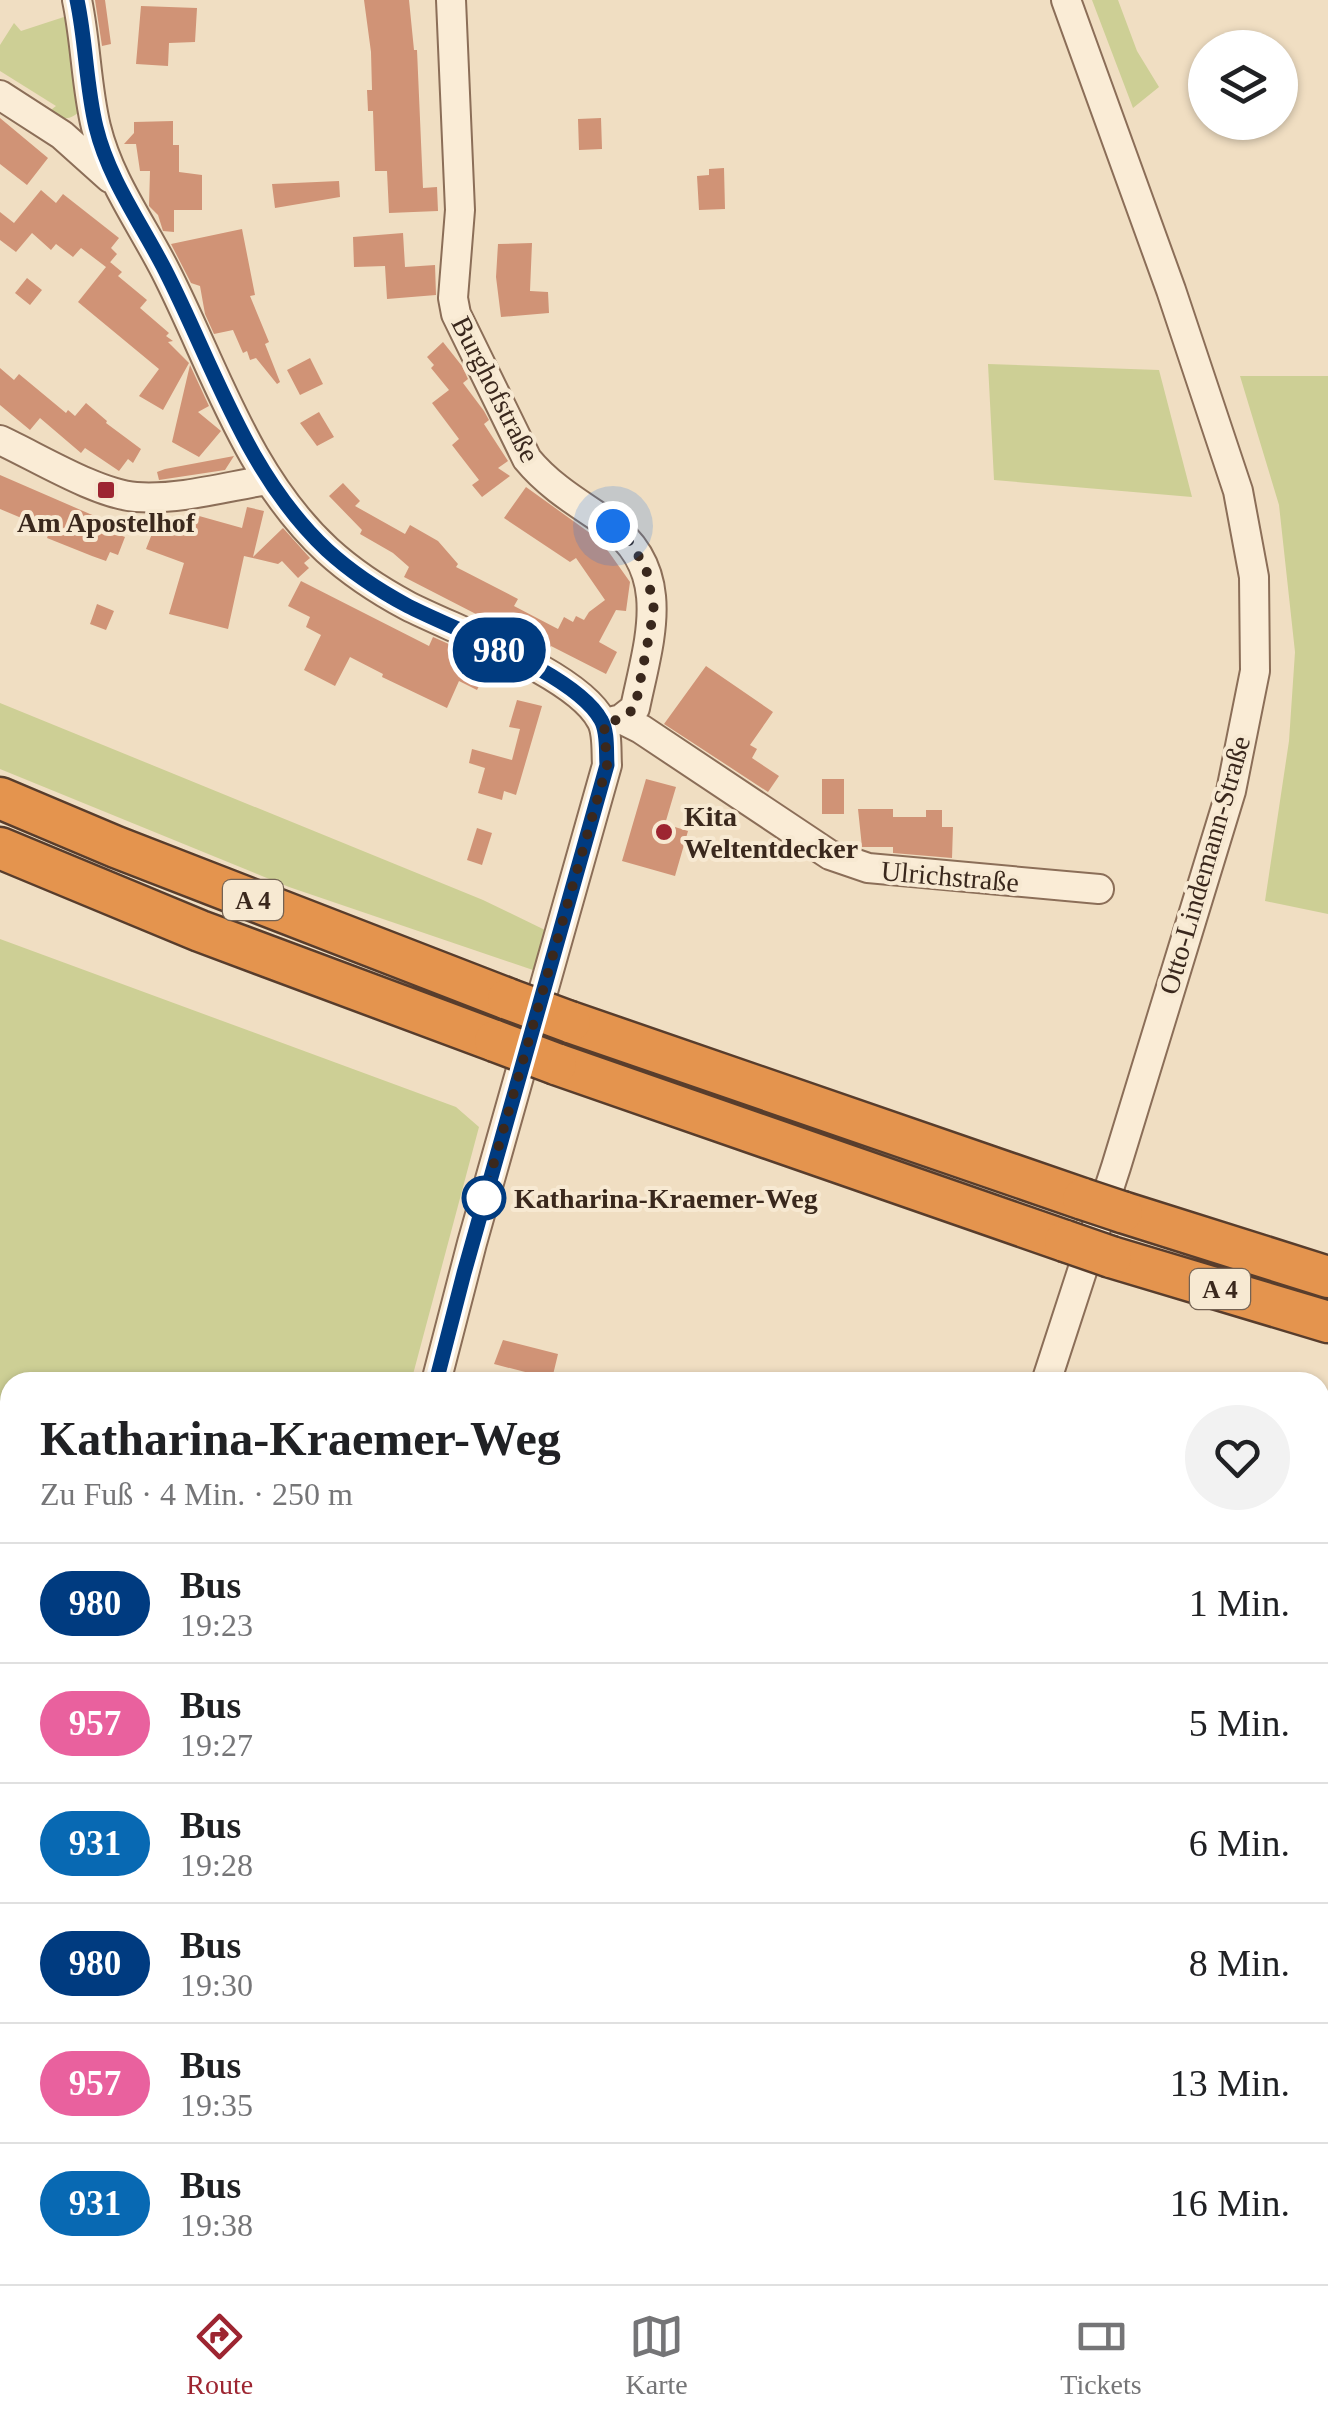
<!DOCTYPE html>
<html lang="de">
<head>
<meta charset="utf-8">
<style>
  :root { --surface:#fff; --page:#f2f2f2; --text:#202124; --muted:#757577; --line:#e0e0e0; --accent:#9d2531 }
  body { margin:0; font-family:Georgia,serif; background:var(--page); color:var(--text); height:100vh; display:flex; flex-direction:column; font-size:38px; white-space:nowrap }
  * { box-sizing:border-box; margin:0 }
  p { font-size:32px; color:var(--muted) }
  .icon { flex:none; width:55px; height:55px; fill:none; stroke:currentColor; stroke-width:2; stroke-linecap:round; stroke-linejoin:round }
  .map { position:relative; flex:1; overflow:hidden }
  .sheet { position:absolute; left:0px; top:1372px; width:1330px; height:912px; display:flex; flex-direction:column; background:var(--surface); border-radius:30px 30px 0 0; box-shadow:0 2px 8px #0004 }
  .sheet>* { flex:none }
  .badge { padding:0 20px; border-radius:32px; font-size:35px; line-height:65px }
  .controls { position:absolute; left:1188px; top:30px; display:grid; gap:20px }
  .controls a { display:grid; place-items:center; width:110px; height:110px; border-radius:50%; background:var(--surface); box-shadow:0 2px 8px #0004; font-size:50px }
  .you { position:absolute; width:50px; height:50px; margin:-25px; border:8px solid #fff; border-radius:50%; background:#1a73e8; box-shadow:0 0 0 15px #1a73e833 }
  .map>.badge { position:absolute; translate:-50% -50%; box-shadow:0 0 0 5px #fff }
  .round { display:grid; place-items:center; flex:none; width:105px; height:105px; border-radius:52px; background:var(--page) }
  .summary { display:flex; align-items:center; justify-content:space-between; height:170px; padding:0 40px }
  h1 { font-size:48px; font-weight:700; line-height:75px }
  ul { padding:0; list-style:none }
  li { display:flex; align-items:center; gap:30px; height:120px; padding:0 40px; border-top:2px solid var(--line) }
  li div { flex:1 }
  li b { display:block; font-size:38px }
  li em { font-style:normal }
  li .badge { min-width:110px; font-weight:700; text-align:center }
  .menu { display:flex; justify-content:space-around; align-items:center; height:140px; border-top:2px solid var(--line); background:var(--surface); font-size:28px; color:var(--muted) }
  .menu a { display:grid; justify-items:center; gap:5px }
  .menu .active { color:var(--accent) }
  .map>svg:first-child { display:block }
  .green { fill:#cdcf95 }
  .building { fill:#d09376 }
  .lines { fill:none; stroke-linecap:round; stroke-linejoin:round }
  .minor-casing { stroke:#8b6e58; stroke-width:32 }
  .highway-casing { stroke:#583d2c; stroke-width:45 }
  .minor { stroke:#faecd6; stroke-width:28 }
  .highway { stroke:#e4944e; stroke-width:40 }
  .highway-bridge-casing { stroke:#583d2c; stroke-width:45; stroke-linecap:butt }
  .highway-bridge { stroke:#e4944e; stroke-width:40 }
  .line-casing { stroke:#fff; stroke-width:22 }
  .line { stroke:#003b80; stroke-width:15 }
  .walk { stroke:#3a281d; stroke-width:10; stroke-dasharray:0 18 }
  .poi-dot { fill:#9d2531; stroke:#f7e9d2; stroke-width:4 }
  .stop-dot { fill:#fff; stroke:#003b80; stroke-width:5 }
  .labels { text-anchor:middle; stroke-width:8; stroke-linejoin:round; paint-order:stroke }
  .shield { fill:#f7e9d2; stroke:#736253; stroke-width:2.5 }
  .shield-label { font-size:25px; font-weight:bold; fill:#3a281d }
  .street-label { font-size:28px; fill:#3a281d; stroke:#f7e9d2 }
  .poi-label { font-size:28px; font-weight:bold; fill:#3a281d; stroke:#f7e9d2 }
  .stop-label { font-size:28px; font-weight:bold; fill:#3a281d; stroke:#f7e9d2; text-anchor:start }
</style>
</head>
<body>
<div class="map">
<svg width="1328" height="2284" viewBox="0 0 1328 2284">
  <rect width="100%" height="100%" fill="#f0dec2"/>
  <!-- green -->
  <path class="green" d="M1092,0H1118L1137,51L1159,87L1133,108Z
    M70,15L82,109C70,122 62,119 47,113L56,106L0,71V45L14,23L21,31Z
    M988,364L1159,370L1192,497L994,480Z
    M1240,376H1328V914L1265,901L1289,741L1295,652L1279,505Z
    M0,703L483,900L545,930L533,970L289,887L0,769Z
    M0,939L456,1107L479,1127L411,1382H10V1711L0,1710Z"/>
  <!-- building -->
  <path class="building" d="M95,0H105L111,44L102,46Z
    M364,0H409L414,50H417L423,188L437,187L438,211L389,213L387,171H375L373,111H368L367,90H372L371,52Z
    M141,6L197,8L195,42L169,43L168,66L136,64Z
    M0,118L48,158L27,185L0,164Z
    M601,118L602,149L579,150L578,119Z
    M173,121V145H179V172L202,175V210H174V232L163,231L158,215L149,206L150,171H140L136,144H124L134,133V122Z
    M724,168L725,209L699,210L697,176L709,175V169Z
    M339,181L340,197L275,208L272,184Z
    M41,190L56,203L63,194L119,238L111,248L117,254L106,267L81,248L73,257L56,244L51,250L32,233L16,252L0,240V212L14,223Z
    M242,229L255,295L250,296L269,342L265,344L280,382L277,384L256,358L250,360L247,351L243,353L233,330L214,334L205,314L200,286L191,283L171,244Z
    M403,233L405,267L435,265L436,295L387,299L385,266L354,267L353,237Z
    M532,243L530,291L548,292L549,313L501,317L496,277L498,244Z
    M110,262L122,272L118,276L147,300L140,308L169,333L166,336L173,341L168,342L189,363L163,410L139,396L159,369L78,302Z
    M27,278L42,290L30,305L15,293Z
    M443,342L462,366L468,379L463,383L484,411L489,420L484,424L508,461L498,468L510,476L482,497L472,485L479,480L452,445L459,439L432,403L449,390L431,368L434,365L427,357Z
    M310,358L323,384L300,395L287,370Z
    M190,365L209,406L198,412L221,431L199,457L172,442Z
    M0,368L14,380L19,374L66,413L68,410L75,416L86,403L107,421L106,423L141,449L133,463L128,459L119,471L85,448L81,453L40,418L30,430L0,405Z
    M319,412L334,437L317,446L300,423Z
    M234,456L225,470L159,480L157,472L165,469Z
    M0,475L120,527L117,534L125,537L118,555L110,552L106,561L92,556L47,538L50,530L0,509Z
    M343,483L360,501L355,506L405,534L410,525L438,541L458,564L456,567L518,599L514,606L558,629L564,617L573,622L576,616L584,620L589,612L605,600L576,558L570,562L504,518L526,487L601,541L630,582L626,611L616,610L599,642L617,652L606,674L551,646L548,651L404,577L409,567L393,553L360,534L362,530L329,496Z
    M247,507L264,511L253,557L283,528L310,558L304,563L309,568L298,578L282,561L278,564L244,556L228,629L169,614L184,563L146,549L159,516L188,528L192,514L242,528Z
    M301,581L429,646L433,637L469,653L466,665L485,674L477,690L459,681L447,708L382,677L383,674L350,657L335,686L304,670L321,635L306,627L310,617L288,606Z
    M97,604L114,611L106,630L90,624Z
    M706,666L773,712L750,745L757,749L752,758L779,776L768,792L664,724Z
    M517,700L542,706L516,795L504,791L502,800L478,793L485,768L469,763L472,749L512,760L520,729L509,727Z
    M646,779L676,787L665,824L688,831L675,876L622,861Z
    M822,779H844V814H822Z
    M858,809H893V817H926V810H942V827H953L952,858L893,853V847H862Z
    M477,828L492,833L482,865L467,860Z
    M503,1340L558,1354L552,1379L494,1364Z"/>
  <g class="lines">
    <defs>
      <path id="minor" d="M77,0C86,42 86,86 96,127C109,180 141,223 165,270C214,366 246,475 327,550C351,572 380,591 408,606C457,631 577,674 601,720C608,732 606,751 607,765L472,1243L436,1382
        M451,0L460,210L453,298L456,314L527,459C549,486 578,503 606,522C675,570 649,640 635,708L621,719
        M0,95L62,135L110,178
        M0,440C37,457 97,494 136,497C179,500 225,487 267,480
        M605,723L621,719L641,729L830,855L868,868L1099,889
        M1046,1382L1116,1167L1231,791L1255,671L1254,577L1238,491L1171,290L1066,0
        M1320,1898L1328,1899
        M358,2284V2275"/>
      <path id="highway" d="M0,798L116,847L508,999
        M0,848L200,931L495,1041
        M570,1022L1083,1199
        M556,1064L1065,1241
        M1122,1212L1328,1277
        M1111,1257L1328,1322"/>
    </defs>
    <!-- minor casing -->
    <use href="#minor" class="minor-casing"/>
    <!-- highway casing -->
    <use href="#highway" class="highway-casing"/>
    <!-- minor -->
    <use href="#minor" class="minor"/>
    <!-- highway -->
    <use href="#highway" class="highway"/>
    <defs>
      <path id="highway-bridge" d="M508,999L570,1022
        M495,1041L556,1064
        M1083,1199L1122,1212
        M1065,1241L1111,1257"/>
    </defs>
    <!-- highway-bridge casing -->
    <use href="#highway-bridge" class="highway-bridge-casing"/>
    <!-- highway-bridge -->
    <use href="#highway-bridge" class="highway-bridge"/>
  </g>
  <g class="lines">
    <defs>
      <path id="line" d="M77,0C86,42 86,86 96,127C109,180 141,223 165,270C214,366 246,474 327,550C351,572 380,591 408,606C457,631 576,674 601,720C608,732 606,751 607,765L464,1273L436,1382"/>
    </defs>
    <!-- line casing -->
    <use href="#line" class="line-casing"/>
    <!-- line -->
    <use href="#line" class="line"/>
    <!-- walk -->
    <path class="walk" d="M484,1198L607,765L604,723L621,719L635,708L654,610L646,568L629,541L613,526"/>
  </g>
  <!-- markers -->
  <g class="poi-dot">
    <rect x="96" y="480" width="20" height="20" rx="5"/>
    <circle cx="664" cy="832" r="10"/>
  </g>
  <circle class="stop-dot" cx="484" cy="1198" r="20"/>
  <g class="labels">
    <!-- shield labels -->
    <g class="shield">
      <rect x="223" y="880" width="60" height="40" rx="8"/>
      <rect x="1190" y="1269" width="60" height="40" rx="8"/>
    </g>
    <g class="shield-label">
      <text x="253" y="909">A 4</text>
      <text x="1220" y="1298">A 4</text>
    </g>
    <!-- street labels -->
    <g class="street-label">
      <text transform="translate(496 389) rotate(63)" y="10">Burghofstraße</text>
      <text transform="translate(1204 865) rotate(-74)" y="10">Otto-Lindemann-Straße</text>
      <text transform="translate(950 876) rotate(5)" y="10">Ulrichstraße</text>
    </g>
    <!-- poi labels -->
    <g class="poi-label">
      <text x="106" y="532">Am Apostelhof</text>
      <text x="684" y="826" text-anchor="start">Kita<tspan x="684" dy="32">Weltentdecker</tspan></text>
    </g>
    <!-- stop labels -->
    <g class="stop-label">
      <text x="514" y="1208">Katharina-Kraemer-Weg</text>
    </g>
  </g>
</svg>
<div class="controls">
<a><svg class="icon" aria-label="layers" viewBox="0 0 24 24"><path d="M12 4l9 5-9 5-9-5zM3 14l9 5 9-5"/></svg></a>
</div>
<div class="you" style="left:613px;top:526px"></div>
<b class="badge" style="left:499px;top:650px;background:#003b80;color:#fff">980</b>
<section class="sheet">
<div class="summary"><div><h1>Katharina-Kraemer-Weg</h1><p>Zu Fuß · 4 Min. · 250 m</p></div><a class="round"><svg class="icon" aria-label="heart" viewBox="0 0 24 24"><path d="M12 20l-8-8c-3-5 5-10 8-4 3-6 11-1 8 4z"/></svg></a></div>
<ul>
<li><span class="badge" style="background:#003b80;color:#fff">980</span><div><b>Bus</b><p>19:23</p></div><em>1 Min.</em></li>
<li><span class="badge" style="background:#e9619e;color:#fff">957</span><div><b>Bus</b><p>19:27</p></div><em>5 Min.</em></li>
<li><span class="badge" style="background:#0869b3;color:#fff">931</span><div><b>Bus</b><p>19:28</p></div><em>6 Min.</em></li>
<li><span class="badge" style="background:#003b80;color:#fff">980</span><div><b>Bus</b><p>19:30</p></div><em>8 Min.</em></li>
<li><span class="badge" style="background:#e9619e;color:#fff">957</span><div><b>Bus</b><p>19:35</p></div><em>13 Min.</em></li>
<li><span class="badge" style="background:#0869b3;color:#fff">931</span><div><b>Bus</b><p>19:38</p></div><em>16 Min.</em></li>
</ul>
</section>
</div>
<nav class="menu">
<a class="active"><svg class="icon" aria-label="directions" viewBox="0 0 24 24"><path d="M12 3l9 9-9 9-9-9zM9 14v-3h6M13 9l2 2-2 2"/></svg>Route</a>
<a><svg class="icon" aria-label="map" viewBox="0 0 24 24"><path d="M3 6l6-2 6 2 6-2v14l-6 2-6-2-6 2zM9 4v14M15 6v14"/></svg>Karte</a>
<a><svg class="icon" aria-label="tickets" viewBox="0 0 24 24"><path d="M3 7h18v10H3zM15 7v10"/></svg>Tickets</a>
</nav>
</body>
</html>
